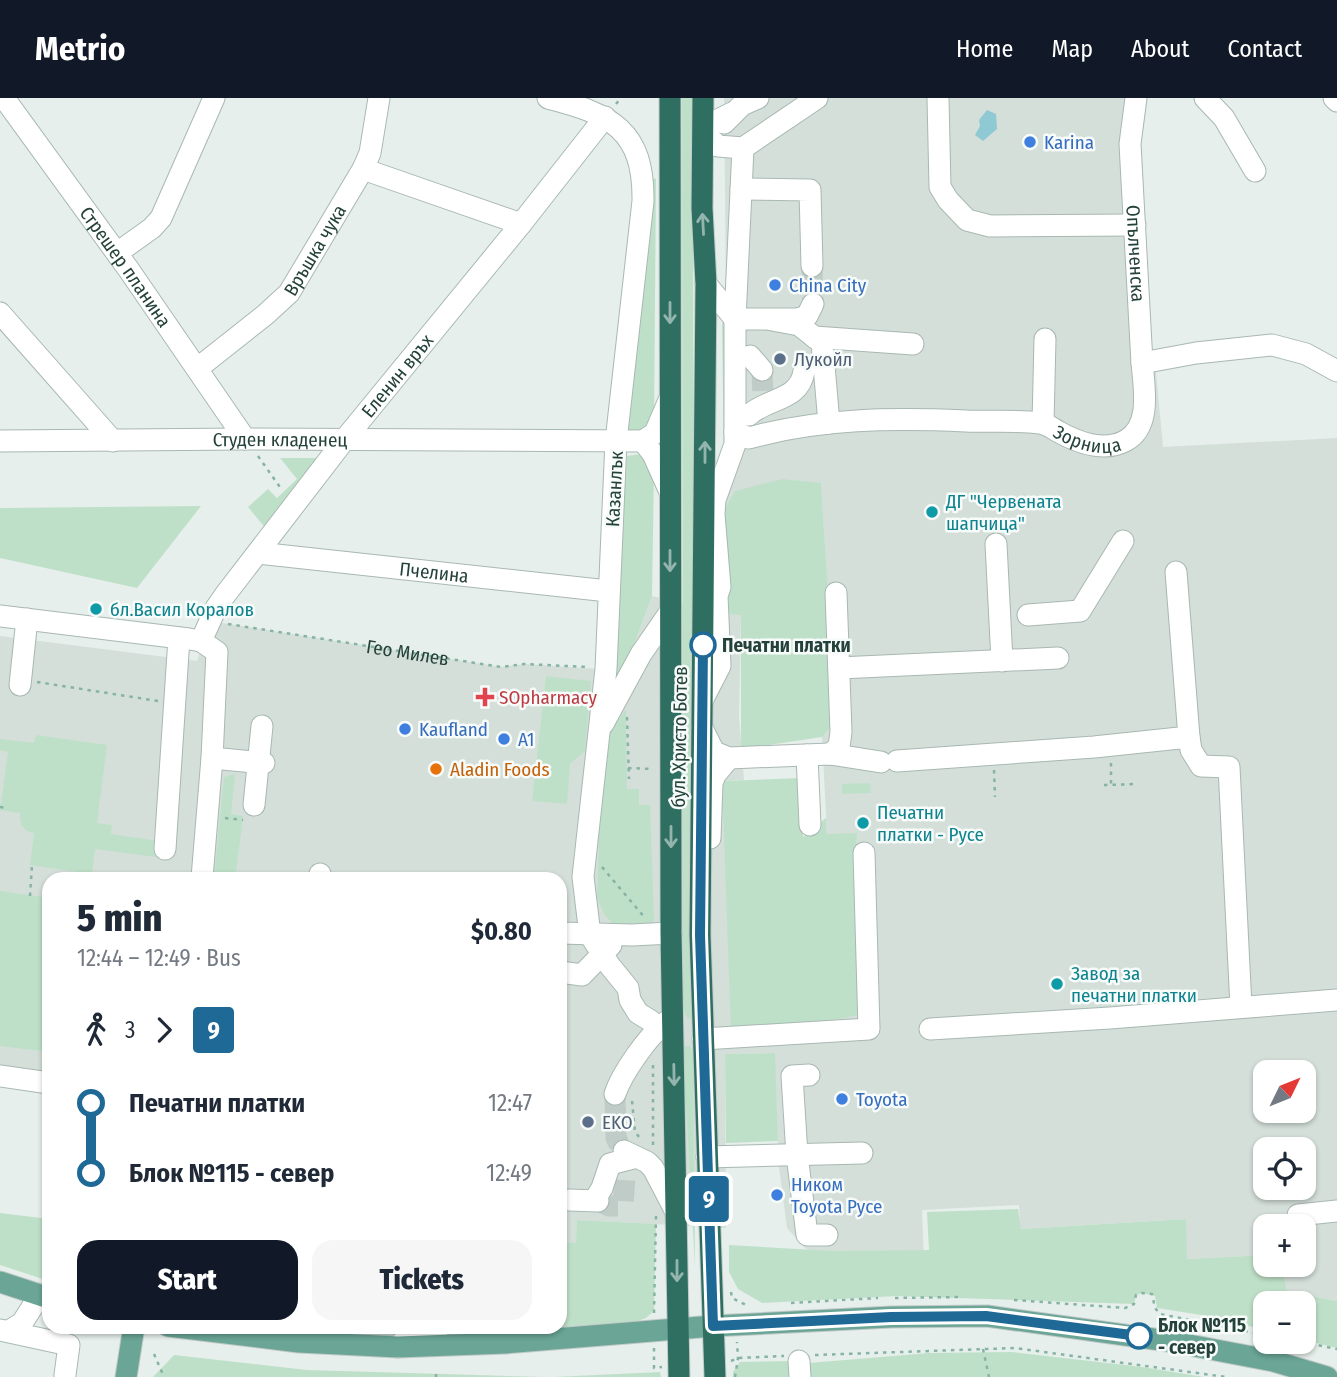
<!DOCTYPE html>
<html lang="en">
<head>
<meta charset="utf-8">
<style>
  :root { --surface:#fff; --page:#f6f6f7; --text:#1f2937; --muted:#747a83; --accent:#111827 }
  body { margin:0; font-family:"Fira Sans Condensed",sans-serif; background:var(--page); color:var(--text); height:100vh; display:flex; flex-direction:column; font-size:26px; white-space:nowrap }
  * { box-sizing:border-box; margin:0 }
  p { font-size:23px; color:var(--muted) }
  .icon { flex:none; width:38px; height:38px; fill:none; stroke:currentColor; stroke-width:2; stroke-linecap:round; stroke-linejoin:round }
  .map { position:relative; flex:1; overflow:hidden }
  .panel { position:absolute; left:42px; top:774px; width:525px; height:462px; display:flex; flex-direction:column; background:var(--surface); border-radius:21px; box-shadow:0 2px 5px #0004 }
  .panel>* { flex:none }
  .badge { padding:0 14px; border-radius:5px; font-size:24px; line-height:46px }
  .needle { width:46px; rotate:47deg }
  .tools { position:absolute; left:1253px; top:962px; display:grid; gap:14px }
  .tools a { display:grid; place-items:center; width:63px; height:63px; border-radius:14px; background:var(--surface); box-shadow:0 2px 5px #0004; font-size:35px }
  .map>.badge { position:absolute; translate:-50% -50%; box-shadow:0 0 0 4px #fff }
  .legs { display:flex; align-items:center; gap:10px; height:77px; padding:0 35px; font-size:23px }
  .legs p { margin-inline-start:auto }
  .overview { display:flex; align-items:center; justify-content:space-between; height:119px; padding:0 35px }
  h1 { font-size:38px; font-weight:800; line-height:52px }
  .primary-button { display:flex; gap:14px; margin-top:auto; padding:14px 35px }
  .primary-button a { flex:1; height:80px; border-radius:21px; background:var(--accent); color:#fff; font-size:28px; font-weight:800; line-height:80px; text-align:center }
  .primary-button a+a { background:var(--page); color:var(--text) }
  ul { padding:0 35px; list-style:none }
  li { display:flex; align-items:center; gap:24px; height:70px; font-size:26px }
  li i { display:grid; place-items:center; width:10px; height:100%; margin:0 9px; background:currentColor }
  li i::after { content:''; width:18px; height:18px; margin:-9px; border:5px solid; border-radius:50%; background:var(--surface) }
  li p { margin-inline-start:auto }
  li:first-child i { background:linear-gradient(#0000 50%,currentColor 0) }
  li:last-child i { background:linear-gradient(currentColor 50%,#0000 0) }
  header { display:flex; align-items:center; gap:42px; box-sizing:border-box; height:98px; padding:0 35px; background:var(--accent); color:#fff }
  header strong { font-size:33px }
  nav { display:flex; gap:38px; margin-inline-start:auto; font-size:24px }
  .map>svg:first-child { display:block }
  .built { fill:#d4dfda; fill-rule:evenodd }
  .green { fill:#bfe0c8 }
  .water { fill:#8ec9d4 }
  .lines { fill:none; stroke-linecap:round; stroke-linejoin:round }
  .minor-tunnel { stroke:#bfccc8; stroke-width:21; stroke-dasharray:21 10; stroke-linecap:butt }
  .minor-casing { stroke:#a8b8b2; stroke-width:23 }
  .major-casing { stroke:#c2cac8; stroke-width:23 }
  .highway-casing { stroke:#c2cac8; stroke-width:23 }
  .path { stroke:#86b3a5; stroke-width:2.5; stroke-dasharray:3.5 5; stroke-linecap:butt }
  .minor { stroke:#fff; stroke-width:21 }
  .major { stroke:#6aa596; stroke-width:21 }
  .highway { stroke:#2f6f62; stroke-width:21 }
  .oneway { stroke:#93b5ae }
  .line-1-casing { stroke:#fff; stroke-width:16 }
  .line-1 { stroke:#1f6997; stroke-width:10 }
  .shop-dot { fill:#3f7fe0; stroke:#f7fbf9; stroke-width:2.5 }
  .service-dot { fill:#5c6f8a; stroke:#f7fbf9; stroke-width:2.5 }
  .culture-dot { fill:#0f9aa8; stroke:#f7fbf9; stroke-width:2.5 }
  .stop-1-dot { fill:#fff; stroke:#1f6997; stroke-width:3.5 }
  .health-dot { fill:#e0444e; stroke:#f7fbf9; stroke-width:2.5 }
  .food-dot { fill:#e8710a; stroke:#f7fbf9; stroke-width:2.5 }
  .labels { text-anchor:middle; stroke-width:5; stroke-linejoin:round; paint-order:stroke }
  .shop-label { font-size:19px; fill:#366cbe; stroke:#f7fbf9; text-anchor:start }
  .street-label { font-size:19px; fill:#24423a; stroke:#f7fbf9 }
  .service-label { font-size:19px; fill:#4e5e75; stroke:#f7fbf9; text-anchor:start }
  .culture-label { font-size:19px; fill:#0d838f; stroke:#f7fbf9; text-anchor:start }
  .stop-label { font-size:19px; font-weight:bold; fill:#24423a; stroke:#f7fbf9; text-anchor:start }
  .health-label { font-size:19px; fill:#be3a42; stroke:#f7fbf9; text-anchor:start }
  .food-label { font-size:19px; fill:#c56008; stroke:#f7fbf9; text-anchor:start }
</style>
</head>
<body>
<header>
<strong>Metrio</strong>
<nav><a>Home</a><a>Map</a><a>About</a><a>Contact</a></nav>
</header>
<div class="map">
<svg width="1337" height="1279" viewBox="0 0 1337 1279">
  <rect width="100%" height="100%" fill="#e6efeb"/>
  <!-- built -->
  <path class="built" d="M724,0H1136L1140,243L1154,253L1163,349L1337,340V1203L1287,1193L1282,1167H1304V1129H1265V1157L1186,1161L1185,1121L1020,1131L1019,1107L922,1112L924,1164L823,1158L806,1151L787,1130L779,1069L774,955L725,956L726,1130L578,1122L576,1145H564L560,1205V780H49V979L0,972V538L197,563L210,523L501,569L524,566L614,572L618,590L652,498L729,516H741L739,619L744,682L723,683L858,917L857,736H827L822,639L836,624L821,386L721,417L730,242L722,224L726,196ZM1265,975H1304V1013H1265ZM1265,1052H1304V1090H1265Z"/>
  <!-- green -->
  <path class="green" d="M682,0H693L694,918L688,921L683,911Z
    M650,80L656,81L654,325V329L626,339Z
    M722,224L730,242L724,366Z
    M641,356L645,365L654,372L652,498L618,590H612L627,358Z
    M280,360H321L267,432L248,409L268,391L277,400L297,381Z
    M782,381L821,385L837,633L833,627L822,639L741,651V517L729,516L721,417L735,393Z
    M201,408L137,490L0,460V410Z
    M546,578L591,583L585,653L570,666L567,706L532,703Z
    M626,611L627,691H639V707H650L654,822L650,827L612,825L604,816L597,800L602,646Z
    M36,637L107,647L97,725L112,727L111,736L166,744L164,760L95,751L92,776L30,767L34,735C23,733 19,725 20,715L0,712L8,654L0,652V641L34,645Z
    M235,676L231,716L243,718L236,775L247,777L246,780H214L224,679Z
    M800,680L803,739L826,720L827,736L857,735L855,807L859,917L774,933L731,934L722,683Z
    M870,685L871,695L842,696V686Z
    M0,793L49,800V954L0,948Z
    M685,948H690L693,955L695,1169L683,954Z
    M775,955L778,1043L726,1045L725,956Z
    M1018,1111L1021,1131L1186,1121L1187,1161L1265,1157V1167H1282L1287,1193L1337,1203V1250L1304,1242V1206H1265V1232L1214,1219L1157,1210L1155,1198L1142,1195L1136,1197L1134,1206L897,1198L762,1205L738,1191L729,1174V1147L832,1153L929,1152L927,1114Z
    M0,1115L49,1121V1183L0,1167Z
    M577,1122L656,1126L654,1213L646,1220L629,1226L515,1231L512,1229L560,1228L564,1144L576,1145Z
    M318,1229H492L484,1243L318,1239Z
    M1012,1254L1142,1269L1204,1279H811L809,1265L929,1255Z
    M174,1257L307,1272L545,1279H153Z
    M791,1263L793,1279H733V1274L740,1264Z
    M660,1274L661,1279H554Z"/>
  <!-- water -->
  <path class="water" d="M987,12L996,16L997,31L983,43L975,37L980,28L979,22Z"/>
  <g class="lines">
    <!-- minor-tunnel -->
    <path class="minor-tunnel" d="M812,168L813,206
      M762,272L763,299
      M615,996L616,1040L620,1048
      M598,1103L609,1108H623L625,1078"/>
    <defs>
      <g id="minor">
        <path id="s2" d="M4,0L129,172L245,341"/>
        <path d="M548,0C611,16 644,32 643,103L616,343L606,571L583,779L590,837L610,868L628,890L630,902L638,915L651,923"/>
        <path d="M938,0L940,89L948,102L967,122L990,128L1135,127"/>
        <path id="s3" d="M1136,0L1130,46L1142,265"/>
        <path d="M1205,0L1224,20L1255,73"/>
        <path d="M1334,0L1337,3"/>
        <path d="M724,25L742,7L758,0"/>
        <path d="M743,50L817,0"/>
        <path d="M363,71L521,126"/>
        <path d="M741,91L810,92L812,168"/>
        <path d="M117,155L152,130L161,120L214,0"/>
        <path d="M706,186L735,221H797L807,218L813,206"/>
        <path d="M0,215L113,343"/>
        <path d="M772,222L799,227L822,245L829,325"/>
        <path d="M814,239L913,246"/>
        <path d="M750,258L762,272"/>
        <path id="s4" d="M198,270L265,217L289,195L363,71L370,55L379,0"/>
        <path d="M749,317C767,300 800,303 804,273"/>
        <path d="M1043,325L1045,241"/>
        <path id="s5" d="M735,334L749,340C820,320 893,320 966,323C990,324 1016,322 1040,325C1048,326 1053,331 1059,334C1079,345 1104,354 1125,343C1152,329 1144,289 1142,265L1196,255L1272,247L1306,256L1337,273"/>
        <path id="s6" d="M0,343L245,341L643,343"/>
        <path d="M643,343L653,356L670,394"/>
        <path d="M643,343L655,335L670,300"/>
        <path d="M996,446L1002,563"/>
        <path id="s7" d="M258,455L608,493"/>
        <path d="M1176,474L1189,639"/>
        <path d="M1028,517L1080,513L1123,443"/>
        <path d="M0,518L189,541L201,543L217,554L212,660L202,780"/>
        <path id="s8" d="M201,543L216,510L225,497L345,341L521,126L605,19"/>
        <path d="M839,570L1058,560"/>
        <path d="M20,587L27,521"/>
        <path d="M703,601L720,568L717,498L720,489L714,416L715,402L735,346V221L743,50L718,48L704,35L716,23L732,15"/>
        <path d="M603,626L641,556L670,514"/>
        <path d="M702,630L714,654L729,660L830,656L881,664"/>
        <path d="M830,656L839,649L841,634L836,495"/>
        <path d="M807,657L810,727"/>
        <path d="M212,660L264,665"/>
        <path d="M897,663L1094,649L1189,639L1191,652L1201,668L1229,669L1241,909"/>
        <path d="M254,707L262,628"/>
        <path d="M710,740L712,685L715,677L729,660"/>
        <path d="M165,751L179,540"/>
        <path d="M319,780L320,776"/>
        <path d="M560,835L632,837L671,835"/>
        <path d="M560,874L582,877L611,847"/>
        <path d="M930,931L1110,920L1337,902"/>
        <path d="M703,941L869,931L864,755"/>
        <path d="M809,977L792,978L797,1057L807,1137H827"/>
        <path d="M0,978L49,985"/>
        <path d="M615,996C622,975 648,938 666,924"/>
        <path d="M624,1053L647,1064L653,1070L677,1116"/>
        <path d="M707,1059L862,1055"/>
        <path d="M569,1102L598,1103L597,1098L602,1090L610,1066L633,1060"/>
        <path d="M1298,1117L1337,1113"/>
        <path d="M0,1232L69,1247L65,1277"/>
        <path d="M9,1233L22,1225L40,1197"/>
        <path d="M398,1249L411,1235L441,1228"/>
        <path d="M799,1263L800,1279"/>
      </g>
      <path id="major" d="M0,1184L49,1200
        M168,1228L299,1244L398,1249L506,1245L713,1228L891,1219L987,1218L1168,1243L1273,1263L1327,1279
        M126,1279L134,1228"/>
      <path id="highway" d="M670,0L671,835L679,1279
        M703,0L702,110L706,186L700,837L715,1279"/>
    </defs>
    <!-- minor casing -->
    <use href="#minor" class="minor-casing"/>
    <!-- major casing -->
    <use href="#major" class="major-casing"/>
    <!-- highway casing -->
    <use href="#highway" class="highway-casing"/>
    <!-- path -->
    <g class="path">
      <path d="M616,6L621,0"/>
      <path d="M258,358L282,392"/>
      <path id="s1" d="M228,526L501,569L524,566L588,569"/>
      <path d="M37,584L158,603"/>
      <path d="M627,619L629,681"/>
      <path d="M1111,665V686"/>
      <path d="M628,670L653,671"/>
      <path d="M994,672L995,699"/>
      <path d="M1104,687L1137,686"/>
      <path d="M0,709L7,710"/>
      <path d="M225,720L243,722"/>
      <path d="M602,769L645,820"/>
      <path d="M90,780V776"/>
      <path d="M30,798L32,767"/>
      <path d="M632,1003L635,1034L640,1040"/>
      <path d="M653,1047V967"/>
      <path d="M731,1194L732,1200L746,1207"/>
      <path d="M895,1200L959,1199"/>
      <path d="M1014,1202L1125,1210L1134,1206L1136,1197L1142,1195L1152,1196L1155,1210L1160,1216L1265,1237"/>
      <path d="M791,1205L878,1200"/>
      <path d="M654,1215L656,1117"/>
      <path d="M1302,1244L1337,1251"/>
      <path d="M654,1250V1270L662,1269"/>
      <path d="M983,1251L989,1279"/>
      <path d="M154,1256L164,1279"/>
      <path d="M815,1257L1015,1250L1226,1279"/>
      <path d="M731,1263L738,1260L784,1258"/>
      <path d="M436,1279V1276"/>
      <path d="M735,1279L738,1260L737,1244"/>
    </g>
    <!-- minor -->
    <use href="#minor" class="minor"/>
    <!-- major -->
    <use href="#major" class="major"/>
    <!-- highway -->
    <use href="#highway" class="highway"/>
  </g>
  <!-- one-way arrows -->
  <defs><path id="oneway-shaft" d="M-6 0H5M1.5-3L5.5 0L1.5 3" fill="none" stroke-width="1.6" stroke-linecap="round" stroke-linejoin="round" transform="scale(1.75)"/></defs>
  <g class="oneway">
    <use href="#oneway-shaft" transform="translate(703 126) rotate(-93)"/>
    <use href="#oneway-shaft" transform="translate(670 215) rotate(90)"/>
    <use href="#oneway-shaft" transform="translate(705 354) rotate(-90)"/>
    <use href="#oneway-shaft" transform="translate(670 463) rotate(90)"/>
    <use href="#oneway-shaft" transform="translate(671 739) rotate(90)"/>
    <use href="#oneway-shaft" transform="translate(674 977) rotate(89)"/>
    <use href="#oneway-shaft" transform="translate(677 1173) rotate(90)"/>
  </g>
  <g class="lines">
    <defs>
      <path id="line-1" d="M703,547L700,837L713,1228L891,1219L986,1218L1139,1238"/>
    </defs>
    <!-- line-1 casing -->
    <use href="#line-1" class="line-1-casing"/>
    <!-- line-1 -->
    <use href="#line-1" class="line-1"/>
  </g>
  <!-- markers -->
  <g class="shop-dot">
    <circle cx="1030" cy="44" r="7"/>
    <circle cx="775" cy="187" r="7"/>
    <circle cx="405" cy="631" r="7"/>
    <circle cx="504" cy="641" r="7"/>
    <circle cx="842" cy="1001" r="7"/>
    <circle cx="777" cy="1097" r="7"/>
  </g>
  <g class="service-dot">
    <circle cx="780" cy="261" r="7"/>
    <circle cx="588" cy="1024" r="7"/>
  </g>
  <g class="culture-dot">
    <circle cx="932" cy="414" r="7"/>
    <circle cx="96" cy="511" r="7"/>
    <circle cx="863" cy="725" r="7"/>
    <circle cx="1057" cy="886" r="7"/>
  </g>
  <g class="stop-1-dot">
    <circle cx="703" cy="547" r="12"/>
    <circle cx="1139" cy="1238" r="12"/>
  </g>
  <path class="health-dot" d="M481.5 588.5h7v7h7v7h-7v7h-7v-7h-7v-7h7z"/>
  <circle class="food-dot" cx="436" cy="671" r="7"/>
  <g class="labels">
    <!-- shop labels -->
    <g class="shop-label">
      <text x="1044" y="51">Karina</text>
      <text x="789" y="194">China City</text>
      <text x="419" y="638">Kaufland</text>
      <text x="518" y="648">A1</text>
      <text x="856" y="1008">Toyota</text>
      <text x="791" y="1093">Ником<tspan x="791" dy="22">Toyota Русе</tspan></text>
    </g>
    <!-- street labels -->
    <g class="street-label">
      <text dy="7" stroke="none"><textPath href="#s4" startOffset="168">Връшка чука</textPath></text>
      <text dy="7" stroke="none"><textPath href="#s3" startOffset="156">Опълченска</textPath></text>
      <text dy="7" stroke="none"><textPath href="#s2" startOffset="208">Стрешер планина</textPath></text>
      <text dy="7" stroke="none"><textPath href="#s8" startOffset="331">Еленин връх</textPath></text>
      <text dy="7" stroke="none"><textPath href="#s5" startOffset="359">Зорница</textPath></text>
      <text dy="7" stroke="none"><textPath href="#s6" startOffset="280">Студен кладенец</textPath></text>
      <text transform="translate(614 391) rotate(-87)" y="7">Казанлък</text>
      <text dy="7" stroke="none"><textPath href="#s7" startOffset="177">Пчелина</textPath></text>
      <text dy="7" stroke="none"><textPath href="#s1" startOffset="182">Гео Милев</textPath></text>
      <text transform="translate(679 639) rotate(-89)" y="7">бул. Христо Ботев</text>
    </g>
    <!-- service labels -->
    <g class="service-label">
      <text x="794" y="268">Лукойл</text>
      <text x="602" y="1031">EKO</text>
    </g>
    <!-- culture labels -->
    <g class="culture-label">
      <text x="946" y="410">ДГ "Червената<tspan x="946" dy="22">шапчица"</tspan></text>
      <text x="110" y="518">бл.Васил Коралов</text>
      <text x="877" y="721">Печатни<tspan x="877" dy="22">платки - Русе</tspan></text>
      <text x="1071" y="882">Завод за<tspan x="1071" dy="22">печатни платки</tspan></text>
    </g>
    <!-- stop labels -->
    <g class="stop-label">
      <text x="722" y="554">Печатни платки</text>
      <text x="1158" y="1234">Блок №115<tspan x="1158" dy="22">- север</tspan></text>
    </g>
    <!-- health labels -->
    <g class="health-label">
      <text x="499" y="606">SOpharmacy</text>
    </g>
    <!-- food labels -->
    <g class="food-label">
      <text x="450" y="678">Aladin Foods</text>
    </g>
  </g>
</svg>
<div class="tools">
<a><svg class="needle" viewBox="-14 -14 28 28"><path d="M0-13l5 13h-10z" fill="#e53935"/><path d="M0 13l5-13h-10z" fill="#747a83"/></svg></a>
<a><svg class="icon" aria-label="locate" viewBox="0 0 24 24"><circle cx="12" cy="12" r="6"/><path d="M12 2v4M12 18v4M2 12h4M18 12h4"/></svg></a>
<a>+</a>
<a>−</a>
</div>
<b class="badge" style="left:709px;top:1101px;background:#1f6997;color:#fff">9</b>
<section class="panel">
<div class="overview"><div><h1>5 min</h1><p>12:44 – 12:49 · Bus</p></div><b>$0.80</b></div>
<div class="legs"><svg class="icon" aria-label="walk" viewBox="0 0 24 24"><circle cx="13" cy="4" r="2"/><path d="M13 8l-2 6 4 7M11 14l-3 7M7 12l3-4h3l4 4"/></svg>3<svg class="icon" aria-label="forward" viewBox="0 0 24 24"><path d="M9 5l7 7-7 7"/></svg><b class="badge" style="background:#1f6997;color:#fff">9</b></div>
<ul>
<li><i style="color:#1f6997"></i><b>Печатни платки</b><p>12:47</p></li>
<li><i style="color:#1f6997"></i><b>Блок №115 - север</b><p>12:49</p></li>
</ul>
<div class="primary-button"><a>Start</a><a>Tickets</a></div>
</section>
</div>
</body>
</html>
